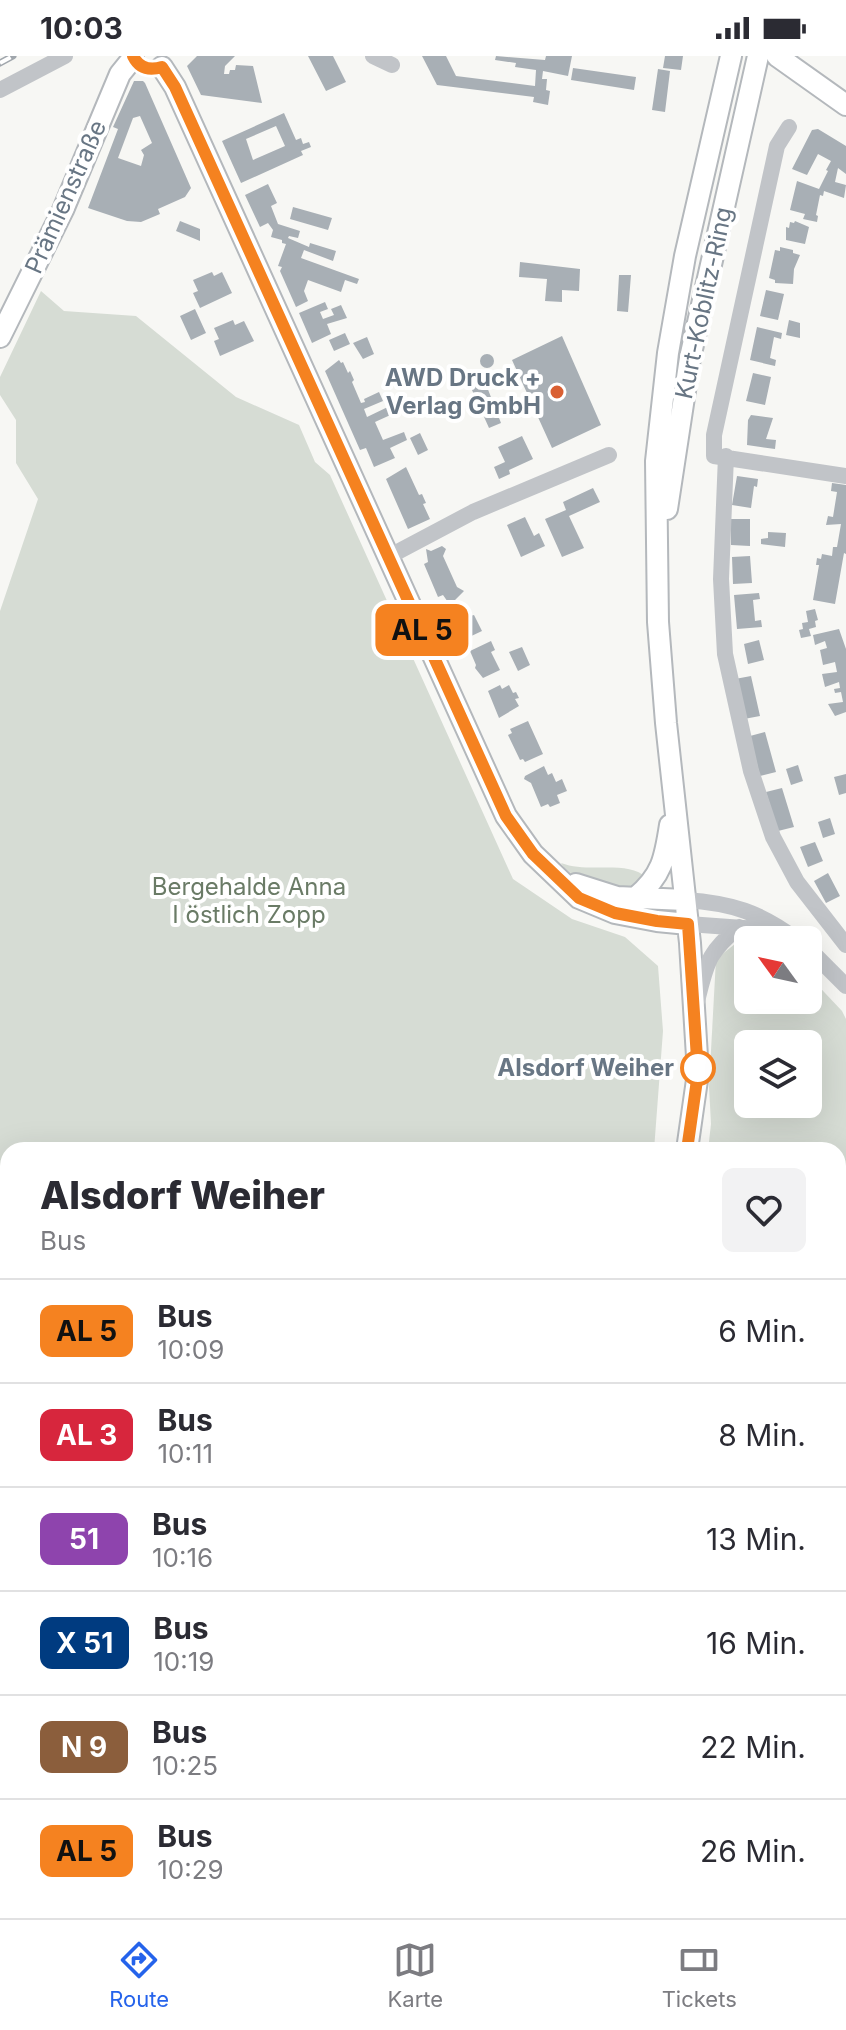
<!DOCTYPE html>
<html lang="de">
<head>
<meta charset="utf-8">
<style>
  :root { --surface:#fff; --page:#f2f2f3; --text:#2b2b33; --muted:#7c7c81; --line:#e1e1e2; --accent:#2563eb }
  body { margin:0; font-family:Inter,sans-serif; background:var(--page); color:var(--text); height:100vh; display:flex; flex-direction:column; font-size:30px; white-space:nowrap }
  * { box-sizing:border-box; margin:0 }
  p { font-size:26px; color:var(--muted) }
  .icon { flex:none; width:44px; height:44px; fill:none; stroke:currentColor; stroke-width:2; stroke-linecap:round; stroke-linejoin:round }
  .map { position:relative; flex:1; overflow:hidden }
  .side { position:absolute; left:0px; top:1086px; width:846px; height:776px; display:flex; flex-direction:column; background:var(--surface); border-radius:24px 24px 0 0; box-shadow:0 8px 32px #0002 }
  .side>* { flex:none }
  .badge { padding:0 16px; border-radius:12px; font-size:28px; line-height:52px }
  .needle { width:52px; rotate:303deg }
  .tools { position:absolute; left:734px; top:870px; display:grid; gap:16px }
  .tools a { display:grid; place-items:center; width:88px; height:88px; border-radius:12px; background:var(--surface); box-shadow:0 8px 32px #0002; font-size:40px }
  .map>.badge { position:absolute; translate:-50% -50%; box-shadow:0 0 0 4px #fff }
  .round { display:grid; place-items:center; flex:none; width:84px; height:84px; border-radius:12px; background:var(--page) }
  .headline { display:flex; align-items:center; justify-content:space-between; height:136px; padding:0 40px }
  h1 { font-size:38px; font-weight:800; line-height:60px }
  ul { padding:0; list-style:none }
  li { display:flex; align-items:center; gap:24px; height:104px; padding:0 40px; border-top:2px solid var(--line) }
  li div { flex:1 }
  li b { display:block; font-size:30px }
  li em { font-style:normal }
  li .badge { min-width:88px; font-weight:700; text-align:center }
  .status { display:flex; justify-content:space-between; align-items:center; height:56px; padding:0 40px; background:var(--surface); direction:ltr }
  .status svg { height:22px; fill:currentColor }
  .tab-bar { display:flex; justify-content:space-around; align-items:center; height:112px; border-top:2px solid var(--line); background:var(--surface); font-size:22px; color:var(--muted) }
  .tab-bar a { display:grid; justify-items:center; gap:4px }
  .tab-bar .active { color:var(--accent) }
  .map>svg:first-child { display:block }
  .built { fill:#e8e9e8 }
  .green { fill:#d6dcd4; fill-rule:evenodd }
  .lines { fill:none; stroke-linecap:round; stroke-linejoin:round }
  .stream { stroke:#bbc4ca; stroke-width:4 }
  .building { fill:#a8afb5; fill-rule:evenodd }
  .major-casing { stroke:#b4b8bc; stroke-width:24 }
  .minor { stroke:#c1c4c8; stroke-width:16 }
  .major { stroke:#fff; stroke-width:20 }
  .rail-casing { stroke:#a0a6ac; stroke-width:7 }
  .rail { stroke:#fff; stroke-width:4; stroke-dasharray:12; stroke-linecap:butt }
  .line-casing { stroke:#fff; stroke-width:18 }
  .line { stroke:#f58220; stroke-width:12 }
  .poi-dot { fill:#d95f32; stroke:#fff; stroke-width:3 }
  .stop-dot { fill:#fff; stroke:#f58220; stroke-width:4 }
  .labels { text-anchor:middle; stroke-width:8; stroke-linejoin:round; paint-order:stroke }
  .street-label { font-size:24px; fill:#687684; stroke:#fff }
  .poi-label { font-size:24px; font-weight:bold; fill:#687684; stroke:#fff; text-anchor:end }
  .park-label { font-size:24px; fill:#6a7b66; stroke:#fff }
  .stop-label { font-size:24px; font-weight:bold; fill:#687684; stroke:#fff; text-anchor:end }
</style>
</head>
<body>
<div class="status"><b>10:03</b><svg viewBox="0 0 49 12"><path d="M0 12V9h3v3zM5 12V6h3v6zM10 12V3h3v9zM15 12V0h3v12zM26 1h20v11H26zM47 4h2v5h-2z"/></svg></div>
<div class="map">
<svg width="846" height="1862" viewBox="0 0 846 1862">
  <rect width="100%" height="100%" fill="#f7f7f4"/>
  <!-- built -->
  <path class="built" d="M419,1854H617L623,1862H415Z"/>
  <!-- green -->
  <path class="green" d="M41,235L64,255L136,260L236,341L299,369L315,406L330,419L513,823L572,863L625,881L658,910L663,975L654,1094H8V1854H375L372,1862H0V555L38,443L16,407V364L0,339V321Z
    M561,807C590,818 627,803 647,822C642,826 636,831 630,832C608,837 572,824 561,807Z
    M740,884L748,887V944H808V919L842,955L846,963V1350L838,1345V1094H708L711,1068L709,1031L716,903ZM748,988H808V1048H748Z
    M838,1549L846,1562V1811L838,1827Z
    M617,1854H825L821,1862H623Z"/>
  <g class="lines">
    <!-- stream -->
    <path class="stream" d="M838,1565L846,1578
      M833,1862L846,1841"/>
  </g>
  <!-- building -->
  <path class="building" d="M197,0H235L225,10L224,18H229L230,14H235L236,9L253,10L262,47L201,39L187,10Z
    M308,0H333L346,26L326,35Z
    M422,0H446L456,20L535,30L536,14L515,11L516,7L495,4L496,0L545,4L546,0H572L568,20L543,15L542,23H547L546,34L550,35L548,49L533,46L534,41L437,29Z
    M665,0H683L681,14L663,12Z
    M573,12L636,21L634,34L571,24Z
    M658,13L670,15L665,56L652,54Z
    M134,25H143L145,27L191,132L185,141L158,153L160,158L141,166L127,165L88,152L118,73L113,71ZM140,60L152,87L141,94L144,99L141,110L118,102L133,62Z
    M284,57L296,84L301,82L303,88L309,86L311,91L301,95L303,99L241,127L222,85ZM276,70L285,90L253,104L246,83Z
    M818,73L846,90V118L838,112L835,126L846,129L844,142L824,135L823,140L820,139L816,159L818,160L817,166L803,163L805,158L790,154L797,125L819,133L828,115L826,114L831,105L818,98L807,119L792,113L812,74Z
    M268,128L277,147L271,150L278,168L300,175L298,182L289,180L288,182L309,191L310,187L336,195L333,205L304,194L301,202L359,223L357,228L345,224L341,236L308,224L304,235L308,245L296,251L280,215L282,211L278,210L286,188L282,187V184L271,181L273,174L268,167L260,171L245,139Z
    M293,151L332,162L328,174L290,163Z
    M180,165L200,173V185L176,175Z
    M795,165L809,171L805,188L786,184V171L789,172L790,166L794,167Z
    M780,191L793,194V197L800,199L794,213L793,228L775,227V224L769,222L775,194L780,195Z
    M520,206L580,213L579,235L562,234V246L545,245L547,223L519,221Z
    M212,216L214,220L222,216L232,237L200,252L193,237L198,235L193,224Z
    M619,219H631L628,256L617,255Z
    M766,234L784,238L778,264L760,260Z
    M325,246L328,253L320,256L323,263L334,259L331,253L341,249L347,262L327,268L331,278L312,287L299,257Z
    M195,253L206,277L191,284L180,260Z
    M233,264L235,269L244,265L254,285L220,300L214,285L219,283L214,272Z
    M789,264L800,267V282L786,279Z
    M757,271L782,277L781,283L774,281L770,302L776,304L775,310L750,304Z
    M345,277L350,288L334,295L329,284Z
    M562,280L601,369L552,392L512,304Z
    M367,281L374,298L363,303L353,287Z
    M480 305a7 7 0 1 1 14 0a7 7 0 1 1-14 0Z
    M339,304L341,307L343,306L348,317L350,315L354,324L352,326L361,347L365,346L364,343L379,336L383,345L364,353L367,361L394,348L397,356L375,366L383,384L404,376L407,384L390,392L395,402L374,411L366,392L360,394L325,315Z
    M753,317L771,321L765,349L746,345Z
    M482,318L501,367L489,372L472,334L475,321Z
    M751,359L773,362L766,383L776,384L775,393L747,389L748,364Z
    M420,377L428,394L418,399L410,382Z
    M522,380L533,403L509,414L510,418L499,423L494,411L505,406L498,391Z
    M406,411L419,439L422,438L426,447L423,448L430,463L408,473L386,423Z
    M737,420L758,423L757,431L754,430L751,452L732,449Z
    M832,427L846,429V498L844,497L835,548L813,544L819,509H816L817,502L821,503L822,498L832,500L833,491H837L841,468L826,469L828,460L833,461L837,436L831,435Z
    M593,432L600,446L569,460L584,492L562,501L545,463L566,454L563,446Z
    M525,461L534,480L539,477L545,490L521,501L507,469Z
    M731,463H750V490L731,489Z
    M768,476L786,477L785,491L761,488V483L768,482Z
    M442,490L446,493L443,500L457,531L464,535L450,549L443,539L438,541L424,508L428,506L426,493L431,495Z
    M750,500L752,527L733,528L732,501Z
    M759,537L760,543L753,544L754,554L755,565L761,564L762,571L737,573L734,539Z
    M815,553L818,564L815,565L816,571L809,573L811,580L801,582L799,574L803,573L802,567L808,566L806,555Z
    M474,559L482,575L465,583L456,564Z
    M839,573L846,593V656L835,660L828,648L843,646L841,636L835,637L834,633L840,632L839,626L825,631L822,618L837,616L835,606L823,609L820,594L827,592L825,585L815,589L813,579Z
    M759,584L764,604L748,608L744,588Z
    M491,585L495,594L491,596L500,614L483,622L475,612L476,609L470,595Z
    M522,591L530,609L518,615L509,596Z
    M751,620L760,660L744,663L735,623Z
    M500,629L502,633L509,629L513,637L516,636L519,642L515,643L519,650L499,662L488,635Z
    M528,665L543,698L525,706L523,703L520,704L508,679L512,677L510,673Z
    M765,676L776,716L760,720L750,680Z
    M798,709L803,725L791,729L786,713Z
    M544,710L548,719L552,717L556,726L562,723L567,735L557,739L560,747L550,751L548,748L541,751L531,727L524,723L525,720Z
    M846,718V737L839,739L834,721Z
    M782,732L794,771L778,775L766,736Z
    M830,762L835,778L823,782L818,766Z
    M815,786L823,805L808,811L800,791Z
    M828,817L840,840L826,847L814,825Z
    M423,1854H458L454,1862H420Z
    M468,1854H517L527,1860L487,1862Z"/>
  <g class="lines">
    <defs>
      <path id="major" d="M777,0L846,49
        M162,11L175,31L506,760L533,798L579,842L615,857L657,865L688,868
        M0,281L63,154L120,18L133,2
        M667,453L690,302L758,0
        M576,828L617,841L685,844
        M635,842C662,820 665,802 670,769
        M687,1094L698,1017L690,887L666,667L658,566L656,405L668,297L685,200L731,0
        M402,1862L405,1854"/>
    </defs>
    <!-- major casing -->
    <use href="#major" class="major-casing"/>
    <!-- minor -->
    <path class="minor" d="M373,0L392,9
      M0,34L65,0
      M789,71L777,90L714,379V400L846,420
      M726,400L721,523L725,598L751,715L773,781L797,826L846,889
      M388,501L473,456L609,399
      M685,844C731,847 760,856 797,884
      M688,868L757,873L785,882
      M808,892L846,930
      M697,945C707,907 707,897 739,871
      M838,1476L846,1489"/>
    <!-- major -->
    <use href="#major" class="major"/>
    <defs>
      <path id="rail" d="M0,7L13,0"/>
    </defs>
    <!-- rail casing -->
    <use href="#rail" class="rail-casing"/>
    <!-- rail -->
    <use href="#rail" class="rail"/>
  </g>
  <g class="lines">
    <defs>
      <path id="line" d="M133,0C139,12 149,15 162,11L175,31L506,760L533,798L579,842L615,857L657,865L688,868L698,1017L687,1094"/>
    </defs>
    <!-- line casing -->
    <use href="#line" class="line-casing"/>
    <!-- line -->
    <use href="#line" class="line"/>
  </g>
  <!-- markers -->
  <circle class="poi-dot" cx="557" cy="336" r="8"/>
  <circle class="stop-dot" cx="698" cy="1012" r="16"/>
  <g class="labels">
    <!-- street labels -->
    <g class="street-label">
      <text transform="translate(66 141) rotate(-66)" y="8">Prämienstraße</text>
      <text transform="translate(704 247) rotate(-78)" y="8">Kurt-Koblitz-Ring</text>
    </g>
    <!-- poi labels -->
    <g class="poi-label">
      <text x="541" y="330">AWD Druck +<tspan x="541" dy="28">Verlag GmbH</tspan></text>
    </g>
    <!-- park labels -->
    <g class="park-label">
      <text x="249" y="839">Bergehalde Anna<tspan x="249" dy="28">I östlich Zopp</tspan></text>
    </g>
    <!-- stop labels -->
    <g class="stop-label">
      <text x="674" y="1020">Alsdorf Weiher</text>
    </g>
  </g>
</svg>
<div class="tools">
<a><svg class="needle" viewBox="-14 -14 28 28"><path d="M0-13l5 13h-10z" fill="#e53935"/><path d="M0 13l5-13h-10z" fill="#7c7c81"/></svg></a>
<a><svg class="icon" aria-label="layers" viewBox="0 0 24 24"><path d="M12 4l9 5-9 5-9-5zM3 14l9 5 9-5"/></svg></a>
</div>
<b class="badge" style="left:422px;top:574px;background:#f58220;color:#111">AL 5</b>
<section class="side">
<div class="headline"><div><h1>Alsdorf Weiher</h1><p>Bus</p></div><a class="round"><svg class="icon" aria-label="heart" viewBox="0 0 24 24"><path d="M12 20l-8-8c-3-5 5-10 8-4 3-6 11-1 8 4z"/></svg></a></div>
<ul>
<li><span class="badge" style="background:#f58220;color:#111">AL 5</span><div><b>Bus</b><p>10:09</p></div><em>6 Min.</em></li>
<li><span class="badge" style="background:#d7263d;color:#fff">AL 3</span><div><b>Bus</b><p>10:11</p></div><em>8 Min.</em></li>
<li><span class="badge" style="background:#8e44ad;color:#fff">51</span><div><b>Bus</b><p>10:16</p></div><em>13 Min.</em></li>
<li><span class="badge" style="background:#003b80;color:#fff">X 51</span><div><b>Bus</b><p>10:19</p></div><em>16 Min.</em></li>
<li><span class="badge" style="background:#8b5e3c;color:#fff">N 9</span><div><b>Bus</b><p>10:25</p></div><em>22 Min.</em></li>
<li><span class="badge" style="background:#f58220;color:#111">AL 5</span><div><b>Bus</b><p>10:29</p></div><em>26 Min.</em></li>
</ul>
</section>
</div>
<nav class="tab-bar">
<a class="active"><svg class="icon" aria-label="directions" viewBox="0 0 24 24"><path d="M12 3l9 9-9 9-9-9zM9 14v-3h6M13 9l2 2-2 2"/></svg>Route</a>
<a><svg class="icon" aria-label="map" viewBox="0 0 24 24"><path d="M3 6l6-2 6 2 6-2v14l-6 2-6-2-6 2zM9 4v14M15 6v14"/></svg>Karte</a>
<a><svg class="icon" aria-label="tickets" viewBox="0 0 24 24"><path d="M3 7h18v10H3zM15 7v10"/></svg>Tickets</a>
</nav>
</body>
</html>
